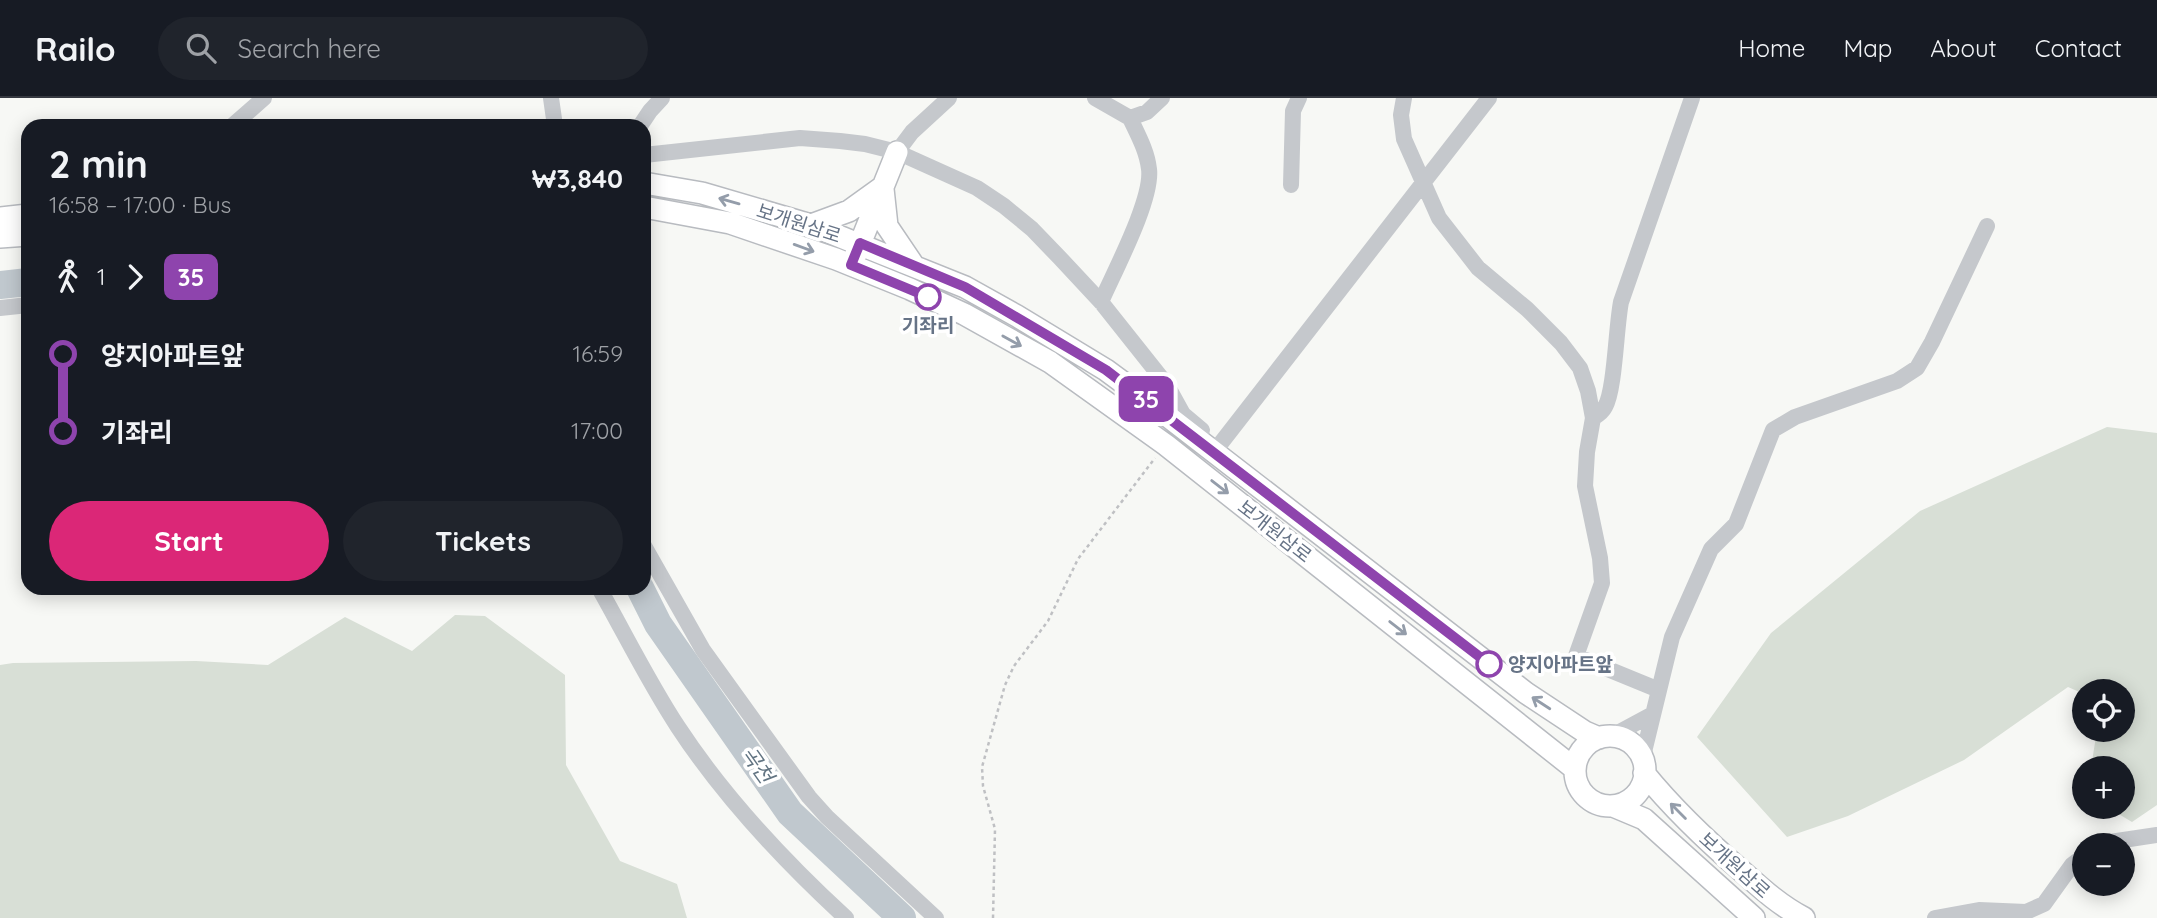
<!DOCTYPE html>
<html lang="en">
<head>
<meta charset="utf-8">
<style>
  :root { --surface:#171b24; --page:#20242c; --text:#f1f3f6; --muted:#9ea1a6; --line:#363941; --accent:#db2777 }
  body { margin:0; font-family:Quicksand,"Noto Sans KR",sans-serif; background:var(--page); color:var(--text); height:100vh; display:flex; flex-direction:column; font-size:26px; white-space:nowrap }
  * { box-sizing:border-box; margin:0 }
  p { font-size:23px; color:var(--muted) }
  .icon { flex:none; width:38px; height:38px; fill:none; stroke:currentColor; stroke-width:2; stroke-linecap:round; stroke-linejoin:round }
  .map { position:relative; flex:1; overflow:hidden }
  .panel { position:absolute; left:21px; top:21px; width:630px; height:476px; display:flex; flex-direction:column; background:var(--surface); border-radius:21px; box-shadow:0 4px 18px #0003 }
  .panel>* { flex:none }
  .badge { padding:0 14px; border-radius:10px; font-size:24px; line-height:46px }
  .controls { position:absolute; left:2072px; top:581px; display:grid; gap:14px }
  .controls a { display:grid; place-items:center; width:63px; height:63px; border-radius:50%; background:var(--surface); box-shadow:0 4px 18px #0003; font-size:35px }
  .map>.badge { position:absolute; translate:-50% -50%; box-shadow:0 0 0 4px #fff }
  .legs { display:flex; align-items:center; gap:10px; height:77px; padding:0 28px; font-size:23px }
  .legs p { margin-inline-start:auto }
  .head { display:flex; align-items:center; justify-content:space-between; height:119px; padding:0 28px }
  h1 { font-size:38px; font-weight:800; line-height:52px }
  .action { display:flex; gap:14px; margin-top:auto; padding:14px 28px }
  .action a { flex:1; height:80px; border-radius:42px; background:var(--accent); color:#fff; font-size:28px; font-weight:800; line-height:80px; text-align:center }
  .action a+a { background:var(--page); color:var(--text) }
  ul { padding:0 28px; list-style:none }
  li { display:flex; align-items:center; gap:24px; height:77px; font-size:26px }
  li i { display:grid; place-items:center; width:10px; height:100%; margin:0 9px; background:currentColor }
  li i::after { content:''; width:18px; height:18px; margin:-9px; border:5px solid; border-radius:50%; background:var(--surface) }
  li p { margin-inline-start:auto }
  li:first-child i { background:linear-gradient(#0000 50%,currentColor 0) }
  li:last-child i { background:linear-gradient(currentColor 50%,#0000 0) }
  header { display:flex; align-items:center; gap:42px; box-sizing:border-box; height:98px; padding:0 35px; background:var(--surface); border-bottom:2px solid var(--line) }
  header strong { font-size:33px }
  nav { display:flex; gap:38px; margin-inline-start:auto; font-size:24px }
  .search { width:490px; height:63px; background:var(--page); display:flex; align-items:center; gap:18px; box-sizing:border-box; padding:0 24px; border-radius:38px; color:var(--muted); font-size:26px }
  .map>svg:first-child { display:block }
  .green { fill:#d8dfd6 }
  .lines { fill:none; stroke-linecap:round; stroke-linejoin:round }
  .river { stroke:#c0c8ce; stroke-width:28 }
  .major-casing { stroke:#b8bbc0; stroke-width:24 }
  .path { stroke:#bfc0c3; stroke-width:2.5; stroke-dasharray:3.5 3.5; stroke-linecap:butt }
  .minor { stroke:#c5c8cc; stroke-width:16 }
  .major { stroke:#fff; stroke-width:21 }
  .oneway { stroke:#949daa }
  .line-1-casing { stroke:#fff; stroke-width:16 }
  .line-1 { stroke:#8e44ad; stroke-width:10 }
  .stop-1-dot { fill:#fff; stroke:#8e44ad; stroke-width:3.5 }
  .labels { text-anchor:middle; stroke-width:7; stroke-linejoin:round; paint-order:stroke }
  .street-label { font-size:19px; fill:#667386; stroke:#fff }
  .stop-label { font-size:19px; font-weight:bold; fill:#667386; stroke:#fff }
  .water-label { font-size:21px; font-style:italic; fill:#627482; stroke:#fff }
</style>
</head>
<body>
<header>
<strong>Railo</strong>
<div class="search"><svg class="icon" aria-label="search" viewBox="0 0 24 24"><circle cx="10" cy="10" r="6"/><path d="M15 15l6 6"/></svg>Search here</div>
<nav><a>Home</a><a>Map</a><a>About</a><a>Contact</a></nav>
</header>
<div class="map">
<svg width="2157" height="820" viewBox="0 0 2157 820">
  <rect width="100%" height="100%" fill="#f7f8f5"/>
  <!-- green -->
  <path class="green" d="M2107,329L2157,335V707L2132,724L2107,709H2123V670H2091L2097,632H2123V593H2084V596L2068,589L1964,662L1848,718L1787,739L1697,639L1771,535L1920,413Z
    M455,517L485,518L565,577L566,667L620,763L677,786L687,820H0V567L13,565L196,563L268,567L345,519L412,553Z"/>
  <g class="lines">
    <!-- river -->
    <path class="river" d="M0,187L28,184
      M640,490L658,526L790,715L902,820"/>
    <defs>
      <path id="major" d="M644,85L702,95L811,127L965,189L1017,218L1106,272L1148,303L1526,595L1585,634L1599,640
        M883,91L887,128L914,168
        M644,109L730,125L836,161L910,191L964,216L1050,264L1166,347L1575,671
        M0,120L28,117
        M811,127L849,113L881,90
        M0,139L28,137
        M856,156L897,54
        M1575 673a35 35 0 1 1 70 0a35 35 0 1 1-70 0Z
        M1644,675C1674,712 1708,744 1744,775C1763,792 1781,808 1804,820
        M1613,708L1644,721L1754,820"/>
    </defs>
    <!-- major casing -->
    <use href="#major" class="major-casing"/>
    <!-- path -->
    <path class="path" d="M993,820L995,731L983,688L982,669L1005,587L1014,568L1048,523L1078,461L1155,360"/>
    <!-- minor -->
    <path class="minor" d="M551,0L555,28
      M1095,0L1130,20L1147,14L1162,0
      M1404,0L1401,17L1404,41L1439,120L1478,170L1527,211L1561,245L1580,270L1588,293L1593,320L1587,354L1585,388L1600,460L1602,485L1576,558L1659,592
      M232,28L264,0
      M640,28L650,13L662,0
      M897,54L912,34L949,0
      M644,57L800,40L840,43L865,46L897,54L977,90L1004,108L1032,131L1059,159L1101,204L1167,287L1183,316L1202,332
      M1291,87L1293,13L1299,0
      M1101,204C1114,174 1153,101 1149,71C1147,53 1138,37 1130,20
      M0,210L28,207
      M1593,320C1598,317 1602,315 1605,309C1615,292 1616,229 1621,204L1692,0
      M1214,354L1489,0
      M644,448L703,552L809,699L827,719L936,820
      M599,490C625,536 649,585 678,629C724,699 784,763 846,820
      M1612,638L1651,617
      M1642,662L1672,539L1711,451L1736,426L1773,332L1795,319L1897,283L1917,270L1932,244L1987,128
      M2104,747L2110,744L2157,737
      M1935,820L1979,812L2026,814L2044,806L2072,767L2084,758"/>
    <!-- major -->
    <use href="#major" class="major"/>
  </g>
  <!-- one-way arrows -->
  <defs><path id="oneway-shaft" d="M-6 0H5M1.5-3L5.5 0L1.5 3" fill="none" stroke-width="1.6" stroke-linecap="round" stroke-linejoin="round" transform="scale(1.75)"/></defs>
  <g class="oneway">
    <use href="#oneway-shaft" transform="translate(729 103) rotate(-164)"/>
    <use href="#oneway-shaft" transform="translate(804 150) rotate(20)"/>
    <use href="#oneway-shaft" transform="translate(1012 243) rotate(29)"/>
    <use href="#oneway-shaft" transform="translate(1220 389) rotate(38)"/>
    <use href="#oneway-shaft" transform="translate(1398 530) rotate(38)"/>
    <use href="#oneway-shaft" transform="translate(1541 605) rotate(-147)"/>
    <use href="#oneway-shaft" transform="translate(1678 713) rotate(-135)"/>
  </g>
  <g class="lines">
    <defs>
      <path id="line-1" d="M928,199L851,167L860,145L965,189L1106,272L1489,566"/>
    </defs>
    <!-- line-1 casing -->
    <use href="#line-1" class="line-1-casing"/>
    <!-- line-1 -->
    <use href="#line-1" class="line-1"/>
  </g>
  <!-- markers -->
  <g class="stop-1-dot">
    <circle cx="928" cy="199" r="12"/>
    <circle cx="1489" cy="566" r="12"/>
  </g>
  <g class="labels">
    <!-- street labels -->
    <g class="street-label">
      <text transform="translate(799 125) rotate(18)" y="7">보개원삼로</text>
      <text transform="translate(1275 433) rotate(38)" y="7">보개원삼로</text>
      <text transform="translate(1735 767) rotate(42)" y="7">보개원삼로</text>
    </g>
    <!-- stop labels -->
    <g class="stop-label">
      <text x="928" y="234">기좌리</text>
      <text x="1508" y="573" text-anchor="start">양지아파트앞</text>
    </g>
    <!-- water labels -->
    <g class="water-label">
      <text transform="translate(757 667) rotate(55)" y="7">곡천</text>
    </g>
  </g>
</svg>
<div class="controls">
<a><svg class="icon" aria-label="locate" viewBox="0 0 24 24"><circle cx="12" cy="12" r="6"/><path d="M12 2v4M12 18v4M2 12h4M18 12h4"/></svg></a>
<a>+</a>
<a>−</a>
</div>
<b class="badge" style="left:1146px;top:301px;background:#8e44ad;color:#fff">35</b>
<section class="panel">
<div class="head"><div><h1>2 min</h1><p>16:58 – 17:00 · Bus</p></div><b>₩3,840</b></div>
<div class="legs"><svg class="icon" aria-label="walk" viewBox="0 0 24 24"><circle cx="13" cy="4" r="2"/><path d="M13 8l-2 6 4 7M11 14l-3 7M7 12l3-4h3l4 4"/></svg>1<svg class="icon" aria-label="forward" viewBox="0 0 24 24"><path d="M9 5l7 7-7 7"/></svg><b class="badge" style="background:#8e44ad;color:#fff">35</b></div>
<ul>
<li><i style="color:#8e44ad"></i><b>양지아파트앞</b><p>16:59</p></li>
<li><i style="color:#8e44ad"></i><b>기좌리</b><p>17:00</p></li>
</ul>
<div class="action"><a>Start</a><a>Tickets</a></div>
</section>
</div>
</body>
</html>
